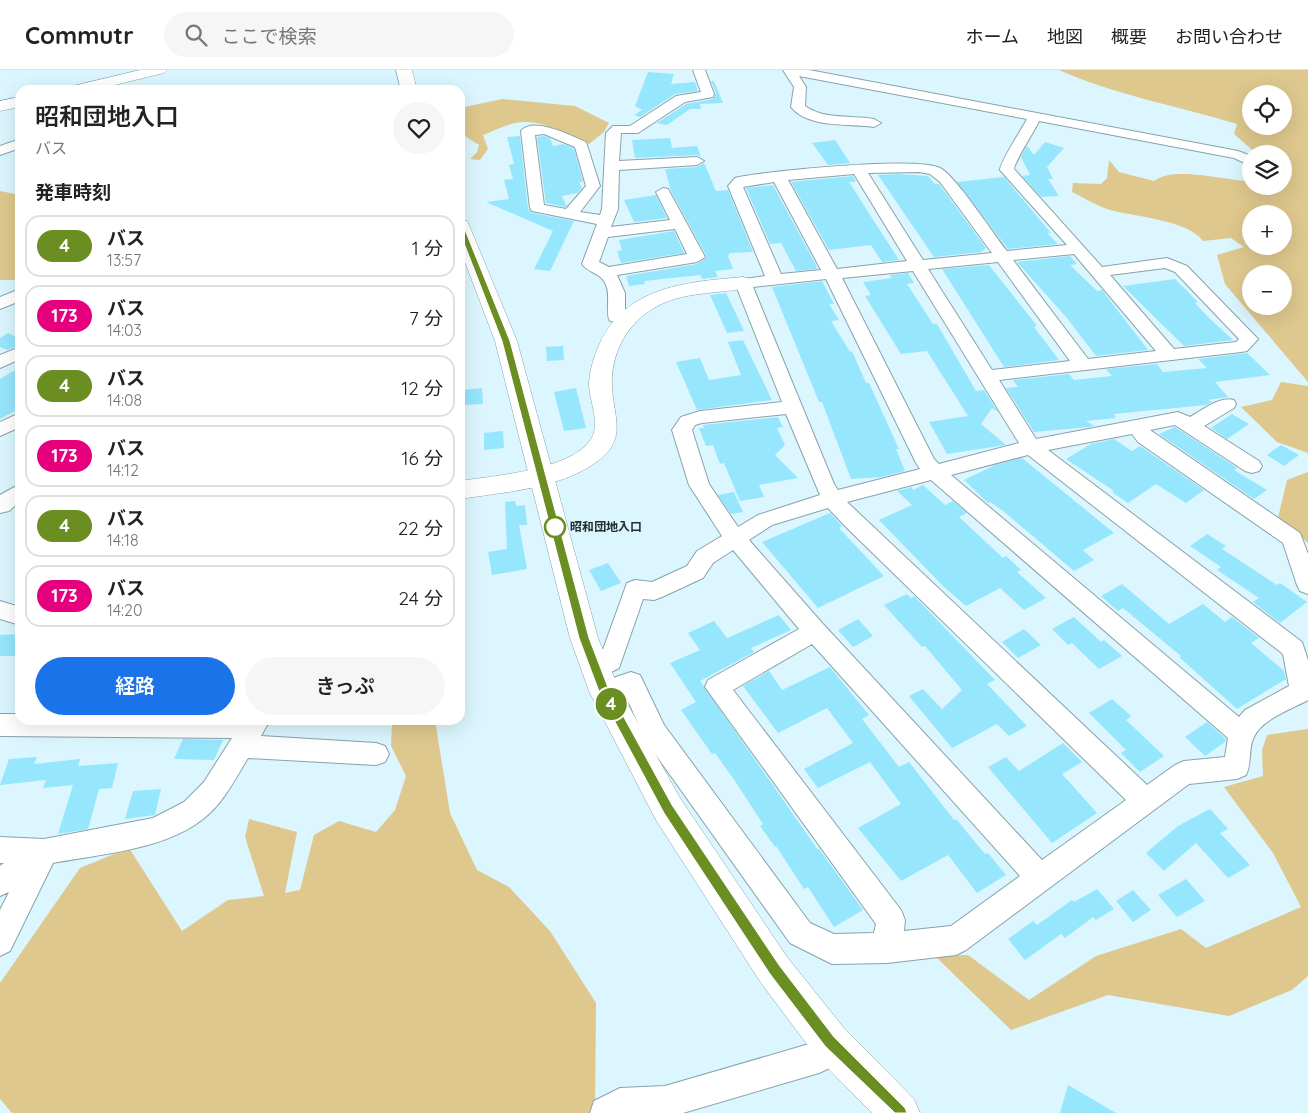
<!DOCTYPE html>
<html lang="ja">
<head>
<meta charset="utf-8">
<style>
  :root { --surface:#fff; --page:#f6f6f6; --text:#222; --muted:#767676; --line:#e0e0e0; --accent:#1a73e8 }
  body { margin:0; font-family:Quicksand,"Noto Sans JP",sans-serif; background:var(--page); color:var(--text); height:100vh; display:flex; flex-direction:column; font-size:19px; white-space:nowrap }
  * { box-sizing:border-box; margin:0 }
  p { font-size:16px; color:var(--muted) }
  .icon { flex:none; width:28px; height:28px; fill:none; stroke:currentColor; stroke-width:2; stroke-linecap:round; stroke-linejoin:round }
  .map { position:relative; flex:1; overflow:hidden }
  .panel { position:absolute; left:15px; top:15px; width:450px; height:640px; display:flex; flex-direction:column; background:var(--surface); border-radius:15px; box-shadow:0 5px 20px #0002 }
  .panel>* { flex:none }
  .badge { padding:0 10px; border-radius:16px; font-size:18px; line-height:32px }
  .buttons { position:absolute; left:1242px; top:15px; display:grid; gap:10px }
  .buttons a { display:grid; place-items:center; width:50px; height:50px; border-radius:50%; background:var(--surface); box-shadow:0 5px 20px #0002; font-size:25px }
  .map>.badge { position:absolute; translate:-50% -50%; box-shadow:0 0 0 2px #fff }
  h2 { padding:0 20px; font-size:19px; line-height:45px }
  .round { display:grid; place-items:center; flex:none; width:52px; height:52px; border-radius:26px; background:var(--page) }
  .headline { display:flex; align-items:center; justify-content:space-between; height:85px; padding:0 20px }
  h1 { font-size:24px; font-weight:600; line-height:38px }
  .button { display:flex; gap:10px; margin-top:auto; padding:10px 20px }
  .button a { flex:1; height:58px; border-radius:30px; background:var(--accent); color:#fff; font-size:20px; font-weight:600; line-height:58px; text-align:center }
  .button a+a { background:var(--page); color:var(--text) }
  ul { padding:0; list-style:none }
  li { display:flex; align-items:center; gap:15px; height:62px; margin:0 10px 8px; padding:0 10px; border:2px solid var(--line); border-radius:15px }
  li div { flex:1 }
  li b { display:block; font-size:19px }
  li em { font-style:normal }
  li .badge { min-width:55px; font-weight:700; text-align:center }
  header { display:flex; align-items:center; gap:30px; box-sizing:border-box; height:70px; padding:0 25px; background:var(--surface); border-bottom:1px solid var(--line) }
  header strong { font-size:24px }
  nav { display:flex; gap:28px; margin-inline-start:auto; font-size:18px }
  .search { width:350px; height:45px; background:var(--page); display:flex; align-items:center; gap:12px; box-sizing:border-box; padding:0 18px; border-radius:28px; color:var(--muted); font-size:19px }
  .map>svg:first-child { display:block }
  .green { fill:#dec88e; fill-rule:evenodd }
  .building { fill:#96e6fd }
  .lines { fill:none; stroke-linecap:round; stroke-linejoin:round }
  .street-casing { stroke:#89a2aa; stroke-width:2 }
  .secondary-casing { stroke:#89a2aa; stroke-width:1 }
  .highway-casing { stroke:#89a2aa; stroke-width:1 }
  .street { fill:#fff; fill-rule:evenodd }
  .secondary { fill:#fff; fill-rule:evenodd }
  .highway { fill:#fff; fill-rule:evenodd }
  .line { fill:#6b8e23; stroke:#fff }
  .stop-dot { fill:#fff; stroke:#6b8e23; stroke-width:2.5 }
  .labels { text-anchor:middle; stroke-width:4; stroke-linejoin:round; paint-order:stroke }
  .stop-label { font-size:12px; font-weight:bold; fill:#232d30; stroke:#dbf6fe; text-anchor:start }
</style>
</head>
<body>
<header>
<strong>Commutr</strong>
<div class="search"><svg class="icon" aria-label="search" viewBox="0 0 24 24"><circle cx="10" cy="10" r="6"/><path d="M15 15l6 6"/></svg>ここで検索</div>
<nav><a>ホーム</a><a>地図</a><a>概要</a><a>お問い合わせ</a></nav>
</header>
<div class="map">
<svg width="1308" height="1043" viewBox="0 0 1308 1043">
  <rect width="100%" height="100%" fill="#dbf6fe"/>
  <!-- green -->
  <path class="green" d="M1059,0H1308V312L1225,214L1217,185L1244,177L1231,168L1203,171C1187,149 1132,147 1107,139C1095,135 1083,127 1072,122L1073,113L1101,114L1107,108L1109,90L1119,102L1154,111C1175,95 1226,111 1251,111V116H1284V84H1257L1234,64L1237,54C1178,36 1115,25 1059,0ZM1251,24H1284V56H1251ZM1251,144H1284V176H1251ZM1251,204H1284V236H1251Z
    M502,29L575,36L609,53L604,62L589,74C569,65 547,52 525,52C511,52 496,60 483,65L488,79L480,90L470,89L477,82L479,75L460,63V38Z
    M0,121L20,125V210H0Z
    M1281,312L1308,316V383L1277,372L1241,337L1272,330Z
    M1308,402V473L1278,448L1287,410Z
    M392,650H435L450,743L477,800L509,817L550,861L596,933L595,1043H12L0,1029V913L80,798L129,778L182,861L228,830L264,826L245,767L249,749L297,762L285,823L300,820L314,765L339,751L376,762L395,740L406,706L391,676Z
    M1308,659V906L1292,920L1229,946L1108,925L1011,960L935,886L968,885L1029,930L1096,886L1181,859L1206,878L1301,837L1273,783L1224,717L1263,706L1262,680L1267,665Z"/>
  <!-- building -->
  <path class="building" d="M648,2L674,4L671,14L695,12L698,21L675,24L640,47L634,45L642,40L635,36Z
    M711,11H714L723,33L700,34L701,39H690L667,55L657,53L686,34L713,29L716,23Z
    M520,66L528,139L532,143L574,151L550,201L534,199L553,161L486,132L509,129L504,110L513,109L509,95L514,94L507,67Z
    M544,66L550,68L553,76L564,74L573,78L575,82L583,112H579L582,118L577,123L562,126L566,135L569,133L565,137L546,133L537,67Z
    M670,68L672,78L697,76L701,87L697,85L635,88L632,70Z
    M835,70L850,93L828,95L812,73Z
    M1045,72L1064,78L1047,97L1053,109H1048L1059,126L1041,127L1022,106L1030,105L1021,87L1027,76L1034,85Z
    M704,93L716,121L728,120L753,182L730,183L728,186L733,199L715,201L718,207L702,209L700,205L644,211L645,214L629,216L626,206L697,194L707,187L671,121L665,99L697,97Z
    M898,104L928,106L935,114H939L986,178L981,182L934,187L878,105Z
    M853,106L856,112H849L899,190L882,192L871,175L829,180L791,112Z
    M1004,107L1051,163H1047L1058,174L1008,179L957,112Z
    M773,115L816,195L817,199L796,201L781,173L770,174L746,118Z
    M656,125L667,148L634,152L624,130Z
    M674,161L684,183L621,193L617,181L622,180L619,170Z
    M1070,186L1077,194L1070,195L1097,221L1102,220L1148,280L1096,286L1067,248L1017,192Z
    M989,195L1037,256L1034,257L1059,290L1004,297L942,199Z
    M908,203L914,213L907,214L933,254H937L976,321L984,320L998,342L992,338L981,354L1006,375L947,384L929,352L968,346L927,281L901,284L865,226L871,225L863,212L892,208L890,205Z
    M1175,209L1198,232L1195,233L1207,246L1233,270L1184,276L1123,216Z
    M822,211L834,234H829L839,250L831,251L850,282L852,281L866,313H869L899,379H896L905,401L882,407L851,409L822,332H819L772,217Z
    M726,223L739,250L744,261L727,263L710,225Z
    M8,263L20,269V275L7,280L0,277V268Z
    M743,270L772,330L697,340L676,292L700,288L709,310L741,305L728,272Z
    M563,276L564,290L547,291L546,277Z
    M1247,283L1270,305L1215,312L1228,327L1208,330L1212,332L1206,335L1114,344L1116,348L1086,351L1094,356L1089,357L1034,362L1006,318L1018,317L1013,310L1069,304L1074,310L1112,306L1106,299L1157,294L1163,302L1207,298L1198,289Z
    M20,297V338L0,349V309Z
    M482,318L483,334L465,335L464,320Z
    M576,318L586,358L564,361L554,322Z
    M1232,344L1249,354L1227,369L1211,358Z
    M778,347L783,357L777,358L785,375L775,385L798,408L759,415L764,427L740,431L724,393L720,394L713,375L706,376L699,358H704L703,355Z
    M1175,357L1237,398L1234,400L1267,420L1254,429L1159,364Z
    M503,361L504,378L484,380V363Z
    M1114,369L1132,381L1140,376L1204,420L1186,433L1156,414L1128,433L1112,422L1114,421L1066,389L1091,374Z
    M1281,375L1299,385L1284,396L1267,385Z
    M1022,388L1114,463L1083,480L1094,490L1074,501L1002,440L990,432L988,433L964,410L995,395Z
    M923,415L945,435L953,431L967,443L959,447L1003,488L1006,486L1021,500L1017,502L1046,528L1024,540L1000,518L966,536L943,516L879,450L912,435L897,421L912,417L913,420Z
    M734,422L743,442L731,444L718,425Z
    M515,431L516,436L525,435L527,455H519L527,499L492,505L488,482L507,479L505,432Z
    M830,443L842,456L839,458L884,506L818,538L762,472Z
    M1207,464L1226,476L1222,479L1277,515L1280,513L1307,532L1280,553L1253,532L1259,528L1217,500L1221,497L1190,476Z
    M608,493L621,513L601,521L589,500Z
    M1122,514L1169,554L1203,534L1225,552L1232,547L1259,568L1251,573L1284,601L1286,609L1237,639L1179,587L1181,586L1123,538L1118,541L1101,526Z
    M907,524L911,528L914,526L995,610L987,614L1027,656L1009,666L997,654L952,678L909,626L923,619L942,639L962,620L925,576L922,577L884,535Z
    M779,545L791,560L751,578L754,582L700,611L818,780L819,779L863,840L834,857L808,817L804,819L776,776L775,777L760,756L763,754L735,711L715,683L712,684L681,640L696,632L670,593L700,580L688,563L714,551L727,568Z
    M1074,547L1101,572L1104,570L1122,586L1099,599L1072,573L1068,575L1052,559Z
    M858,549L873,566L853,577L838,560Z
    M1024,559L1041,575L1018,588L1002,572Z
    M20,564V586H0V565Z
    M830,597L869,645L862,649L899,697L909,692L954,750L956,749L985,784L988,783L1006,805L977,823L948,785L901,811L858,758L901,734L870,692L818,718L804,699L853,673L827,638L778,663L743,616L769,601L782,620Z
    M1112,629L1131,646L1126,650L1164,686L1140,702L1121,683L1126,680L1089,643Z
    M1207,652L1226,669L1225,672L1205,686L1185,667Z
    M183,669L223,670L214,690L174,689Z
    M1063,673L1082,692L1062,704L1097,743L1052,773L988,697L1006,687L1019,701Z
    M37,687L34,694L80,689L78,696L118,693L112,718L99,719L88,759L58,764L73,715L43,718L46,710L0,715L9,689Z
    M161,719L155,745L125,749L133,721Z
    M1210,739L1228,759L1220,763L1250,795L1228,808L1196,773L1164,801L1146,783L1178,756Z
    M1186,809L1205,831L1177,847L1158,825Z
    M1097,819L1114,839L1096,850L1093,847L1065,868L1061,864L1025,890L1008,869L1033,851L1037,855L1072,830L1074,832Z
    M1133,820L1151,840L1133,852L1116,831Z
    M1068,1015L1116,1043H1060Z"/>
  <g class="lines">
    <defs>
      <path id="street" d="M693,0H705L714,24L713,27L685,32L638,63H621L619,91L697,87L704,91L697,95L619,100L618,139L611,157L670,150L656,122L663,118L668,119L705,187L697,192L617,205L625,223V244L633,249L630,253L624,254L610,251C605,244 611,226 606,215C601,202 589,204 582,194L597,154L532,141L530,138L521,61C534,46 571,66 586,72L600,116L580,142L600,145L602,139L606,63L613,56H630L676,26L701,22ZM544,64L575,77L586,116L566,139L544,135L535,65ZM675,159L687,184L609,197L599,192L608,167Z
        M783,0H809L1238,81L1251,86V96L1234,88L1039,51C1035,60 1014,93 1014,99L1102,197L1167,188L1187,196L1258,269L1247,281L1241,282L999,310L1036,369L1178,342L1190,347C1203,340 1219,326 1234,330L1236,334L1234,338L1204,356L1259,391L1262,396L1259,401L1252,403L1245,401L1175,355L1150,360L1300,463L1308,484V524L1300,521L1297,515L1283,473L1138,372L1132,364L1048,380L1302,572L1308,590V630C1292,639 1262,649 1254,667C1248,678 1252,693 1246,705L1237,709L1189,714L966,880L956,885L887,893L832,894L790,873L646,671L625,624L604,631L595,628L592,621L595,614L631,602L640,605L664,655L810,853L834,864L874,863L876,854L705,617L708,610L799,559L733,480L713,493L703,508L662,527L654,530L643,529L619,598L596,610L588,607L584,600L588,593L601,585L627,513L635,510L652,512L687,496L697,481L722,466L689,415L672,360L681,347L700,341L782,332L735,213L737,210L765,206L728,116L735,108C765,101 917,86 940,98C955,105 994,165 1007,181L1067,175L1000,100C1000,92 1022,59 1027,49L799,6L806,17L805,36C825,50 851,45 874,49L881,53L874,57C849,53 809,59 791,37L794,17ZM919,102L930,104L940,112L992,183L923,190L868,103ZM854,104L907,191L837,199L788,110ZM774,112L821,200L781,204L743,117ZM1074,184L1156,281L1088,289L1013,190ZM998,192L1070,291L992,300L928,199ZM1165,198L1175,202L1239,269L1236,272L1174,279L1110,205ZM913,201L1019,373L939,394L934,389L842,208ZM826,209L916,393L920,399L838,420L834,414L753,217ZM786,344L820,425L758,445L738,457L709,414L692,360L695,355L702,353ZM1028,385L1283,584L1289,616L1245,640L1239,647L951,405ZM931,410L1228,668L1225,687L1184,691L1175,695L1147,715L847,432ZM828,438L846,457L1126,730L1042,790L823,554L749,470L772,455ZM812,574L1020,806L951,856L904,861L905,850L901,840L733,620Z
        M20,69V78L0,85V76Z
        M15,221L20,222V234L15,233L0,239V227Z
        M20,277V289L0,298V285Z
        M20,343V357L0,366V352Z
        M20,414V431L9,441L0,443V425Z
        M0,531L20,537V555L0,549Z
        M0,644H20V650H270L261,666L376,673L385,676L389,684L385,692L376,695L248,688C235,709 223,734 203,749C164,780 100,784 53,793L10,881L0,886V840L9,822L0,826V796L4,793H0V767L44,769L153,748L184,732L204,712L232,668L0,666Z
        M829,955L840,960L845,971L830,998L819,1003L683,1043H590L594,1031L620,1018L665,1016L809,974L818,960Z"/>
      <path id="secondary" d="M140,0H167L164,3L94,20H66L69,17Z
        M20,27V37L0,41V31Z
        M743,207L750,209L753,213L750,217C717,225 681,220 651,240C625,256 610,287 612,318C614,349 628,370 595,393C558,419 504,422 460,429V411C493,406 572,400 591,369C601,354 589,330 589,313C590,300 594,285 600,273C627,216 687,212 743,207Z"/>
      <path id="highway" d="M396,0H412L417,20H401Z
        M460,149L467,151L469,155L517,271L598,568L618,617L680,728L787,887L843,957L914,1029L920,1043H872L815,985L761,913L656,750L589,621L570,568L495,271L460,179Z"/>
    </defs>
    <!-- street casing -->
    <use href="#street" class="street-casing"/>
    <!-- secondary casing -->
    <use href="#secondary" class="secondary-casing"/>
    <!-- highway casing -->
    <use href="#highway" class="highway-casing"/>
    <!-- street -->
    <use href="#street" class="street"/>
    <!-- secondary -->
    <use href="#secondary" class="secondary"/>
    <!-- highway -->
    <use href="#highway" class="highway"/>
  </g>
  <!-- line -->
  <path class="line" d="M460,153L463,155L510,271L589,568L609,620L672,735L779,895L834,967L905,1038L907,1043H895L825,976L770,904L664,743L600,624L579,568L502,271L457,155Z"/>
  <!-- markers -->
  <circle class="stop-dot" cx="555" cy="457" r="10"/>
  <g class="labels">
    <!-- stop labels -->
    <g class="stop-label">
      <text x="570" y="461">昭和団地入口</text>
    </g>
  </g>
</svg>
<div class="buttons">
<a><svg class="icon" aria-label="locate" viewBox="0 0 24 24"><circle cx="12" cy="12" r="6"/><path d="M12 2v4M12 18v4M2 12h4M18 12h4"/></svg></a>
<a><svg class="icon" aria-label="layers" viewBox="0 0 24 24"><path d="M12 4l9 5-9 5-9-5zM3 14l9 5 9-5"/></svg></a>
<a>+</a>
<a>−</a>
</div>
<b class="badge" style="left:611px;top:634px;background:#6b8e23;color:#fff">4</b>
<section class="panel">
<div class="headline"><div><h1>昭和団地入口</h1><p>バス</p></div><a class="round"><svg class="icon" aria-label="heart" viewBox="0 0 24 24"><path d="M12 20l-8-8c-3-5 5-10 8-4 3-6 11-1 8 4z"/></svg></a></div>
<h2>発車時刻</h2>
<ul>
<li><span class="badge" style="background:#6b8e23;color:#fff">4</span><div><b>バス</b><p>13:57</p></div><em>1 分</em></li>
<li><span class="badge" style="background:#e6007e;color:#fff">173</span><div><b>バス</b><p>14:03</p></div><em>7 分</em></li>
<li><span class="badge" style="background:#6b8e23;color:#fff">4</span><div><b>バス</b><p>14:08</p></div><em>12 分</em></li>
<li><span class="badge" style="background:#e6007e;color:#fff">173</span><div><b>バス</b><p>14:12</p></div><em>16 分</em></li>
<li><span class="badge" style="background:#6b8e23;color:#fff">4</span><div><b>バス</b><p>14:18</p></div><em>22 分</em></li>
<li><span class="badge" style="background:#e6007e;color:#fff">173</span><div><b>バス</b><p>14:20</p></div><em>24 分</em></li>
</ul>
<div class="button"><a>経路</a><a>きっぷ</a></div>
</section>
</div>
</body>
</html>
